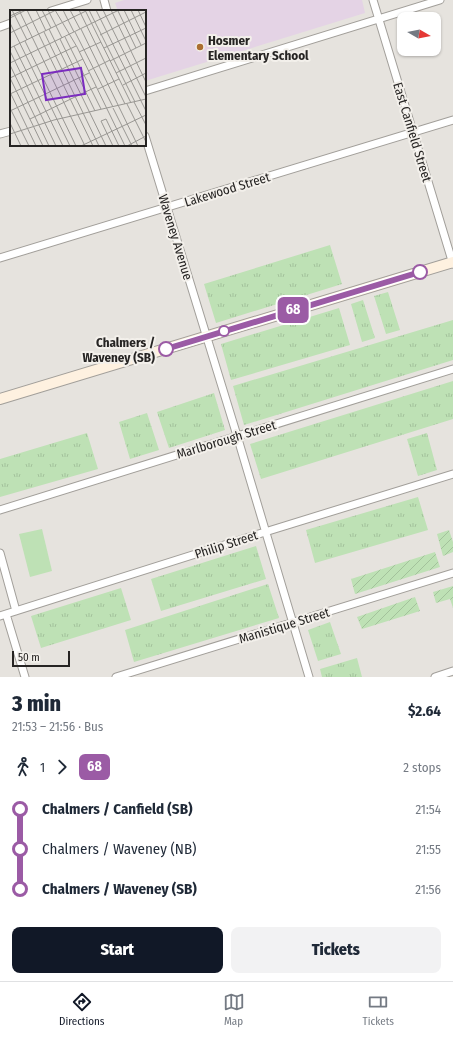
<!DOCTYPE html>
<html lang="en">
<head>
<meta charset="utf-8">
<style>
  :root { --surface:#fff; --page:#f2f2f3; --text:#1f2937; --muted:#747a83; --line:#e0e1e3; --accent:#111827 }
  body { margin:0; font-family:"Fira Sans Condensed",sans-serif; background:var(--page); color:var(--text); height:100vh; display:flex; flex-direction:column; font-size:15px; white-space:nowrap }
  * { box-sizing:border-box; margin:0 }
  p { font-size:13px; color:var(--muted) }
  .icon { flex:none; width:22px; height:22px; fill:none; stroke:currentColor; stroke-width:2; stroke-linecap:round; stroke-linejoin:round }
  .map { position:relative; height:677px; overflow:hidden }
  .panel { display:flex; flex-direction:column; background:var(--surface); flex:1 }
  .panel>* { flex:none }
  .badge { padding:0 8px; border-radius:6px; font-size:14px; line-height:26px }
  .needle { width:26px; rotate:99deg }
  .tools { position:absolute; left:397px; top:12px; display:grid; gap:8px }
  .tools a { display:grid; place-items:center; width:44px; height:44px; border-radius:8px; background:var(--surface); box-shadow:0 1px 3px #0004; font-size:20px }
  .scale { position:absolute; left:12px; bottom:10px; width:58px; box-sizing:border-box; padding-left:4px; border:2px solid #262423; border-top:0; font-size:11px; line-height:14px; white-space:nowrap; color:#262423; -webkit-text-stroke:3px #f3f0eb; paint-order:stroke }
  .map>.badge { position:absolute; translate:-50% -50%; box-shadow:0 0 0 2px #fff }
  .legs { display:flex; align-items:center; gap:6px; height:44px; padding:0 12px; font-size:13px }
  .legs p { margin-inline-start:auto }
  .summary { display:flex; align-items:center; justify-content:space-between; height:68px; padding:0 12px }
  h1 { font-size:22px; font-weight:800; line-height:30px }
  .button { display:flex; gap:8px; margin-top:auto; padding:8px 12px }
  .button a { flex:1; height:46px; border-radius:8px; background:var(--accent); color:#fff; font-size:16px; font-weight:800; line-height:46px; text-align:center }
  .button a+a { background:var(--page); color:var(--text) }
  ul { padding:0 12px; list-style:none }
  li { display:flex; align-items:center; gap:14px; height:40px; font-size:15px }
  li i { display:grid; place-items:center; width:6px; height:100%; margin:0 5px; background:currentColor }
  li i::after { content:''; width:10px; height:10px; margin:-5px; border:3px solid; border-radius:50%; background:var(--surface) }
  li p { margin-inline-start:auto }
  li:first-child i { background:linear-gradient(#0000 50%,currentColor 0) }
  li:last-child i { background:linear-gradient(currentColor 50%,#0000 0) }
  .menu { display:flex; justify-content:space-around; align-items:center; height:56px; border-top:1px solid var(--line); background:var(--surface); font-size:11px; color:var(--muted) }
  .menu a { display:grid; justify-items:center; gap:2px }
  .menu .on { color:var(--accent) }
  .map>svg:first-child { display:block }
  .education { fill:#e4d3e5 }
  .grass { fill:url(#grass-tufts) }
  .garden { fill:url(#garden-furrows) }
  .pitch { fill:#bee1b5 }
  .lines { fill:none; stroke-linecap:round; stroke-linejoin:round }
  .street-casing { stroke:#a29f9a; stroke-width:9 }
  .secondary-casing { stroke:#a29f9a; stroke-width:12 }
  .street { stroke:#fff; stroke-width:7 }
  .secondary { stroke:#fef1e0; stroke-width:10 }
  .line-1-casing { stroke:#fff; stroke-width:9 }
  .line-1 { stroke:#9b5ba5; stroke-width:6 }
  .poi-dot { fill:#ab6f31; stroke:#f3f0eb; stroke-width:1.5 }
  .stop-1-dot { fill:#fff; stroke:#9b5ba5; stroke-width:2 }
  .labels { text-anchor:middle; stroke-width:4; stroke-linejoin:round; paint-order:stroke }
  .poi-label { font-size:13px; font-weight:bold; fill:#262423; stroke:#f3f0eb; text-anchor:start }
  .street-label { font-size:13px; fill:#262423; stroke:#f3f0eb }
  .stop-label { font-size:13px; font-weight:bold; fill:#262423; stroke:#f3f0eb; text-anchor:end }
  .inset-road { fill:none; stroke:#999793; stroke-width:1 }
  .view { fill:#7b2cbf; fill-opacity:0.15; stroke:#7b2cbf; stroke-width:2 }
  .inset-edge { fill:none; stroke:#262423; stroke-width:2 }
</style>
</head>
<body>
<div class="map">
<svg width="453" height="677" viewBox="0 0 453 677">
  <defs>
    <pattern id="grass-tufts" width="24" height="20" patternUnits="userSpaceOnUse"><rect width="24" height="20" fill="#bee1b5"/><path d="M3 7l-1-3M5 7V3M7 7l1-3M15 17l-1-3M17 17v-4M19 17l1-3" fill="none" stroke="#a3c19b"/></pattern>
    <pattern id="garden-furrows" width="10" height="10" patternUnits="userSpaceOnUse"><rect width="10" height="10" fill="#bee1b5"/><path d="M-1 1l2-2M0 10L10 0M9 11l2-2" fill="none" stroke="#a3c19b"/></pattern>
  </defs>
  <rect width="100%" height="100%" fill="#e6e3de"/>
  <!-- education -->
  <path class="education" d="M124,0H362L365,13L145,81V11H118L115,3Z"/>
  <!-- grass -->
  <path class="grass" d="M330,245L342,284L216,323L204,284Z
    M388,292L400,330L386,334L374,296Z
    M363,300L375,338L362,342L351,304Z
    M339,308L350,345L231,380L221,344Z
    M453,320V360L244,425L233,386Z
    M453,381V419L261,479L250,444Z
    M214,393L225,430L169,448L157,412Z
    M147,413L159,450L130,459L119,422Z
    M87,433L98,469L0,497V459Z
    M427,433L437,470L418,476L407,439Z
    M418,497L428,530L315,563L306,530Z
    M256,546L266,579L161,611L151,579Z
    M268,584L279,618L134,662L125,630Z
    M121,588L131,620L41,648L31,616Z
    M330,622L341,654L318,661L308,630Z
    M357,658L362,677H322L320,669Z"/>
  <!-- garden -->
  <path class="garden" d="M449,530L453,542V552L443,556L437,534Z
    M435,552L440,567L355,594L351,579Z
    M453,586V608L450,599L436,603L433,592Z
    M415,597L420,611L362,629L357,617Z"/>
  <!-- pitch -->
  <path class="pitch" d="M42,529L52,571L30,577L19,534Z"/>
  <g class="lines">
    <defs>
      <path id="street" d="M104,0L107,11
        M373,0L453,264
        M51,11L87,0
        M0,27L11,23
        M145,91L440,0
        M0,134L11,131
        M145,136L235,429L309,677
        M0,258L453,120
        M0,510L453,369
        M0,553L16,611
        M6,614L25,677
        M0,616L265,532L453,474
        M116,677L453,573
        M435,677L453,671"/>
      <path id="secondary" d="M0,399L453,262"/>
    </defs>
    <!-- street casing -->
    <use href="#street" class="street-casing"/>
    <!-- secondary casing -->
    <use href="#secondary" class="secondary-casing"/>
    <!-- street -->
    <use href="#street" class="street"/>
    <!-- secondary -->
    <use href="#secondary" class="secondary"/>
  </g>
  <g class="lines">
    <defs>
      <path id="line-1" d="M166,349L420,272"/>
    </defs>
    <!-- line-1 casing -->
    <use href="#line-1" class="line-1-casing"/>
    <!-- line-1 -->
    <use href="#line-1" class="line-1"/>
  </g>
  <!-- markers -->
  <circle class="poi-dot" cx="200" cy="47" r="4"/>
  <g class="stop-1-dot">
    <circle cx="420" cy="272" r="7"/>
    <circle cx="224" cy="331" r="5"/>
    <circle cx="166" cy="349" r="7"/>
  </g>
  <g class="labels">
    <!-- poi labels -->
    <g class="poi-label">
      <text x="208" y="45">Hosmer<tspan x="208" dy="15">Elementary School</tspan></text>
    </g>
    <!-- street labels -->
    <g class="street-label">
      <text transform="translate(413 132) rotate(73)" y="5">East Canfield Street</text>
      <text transform="translate(227 189) rotate(-17)" y="5">Lakewood Street</text>
      <text transform="translate(176 237) rotate(73)" y="5">Waveney Avenue</text>
      <text transform="translate(226 439) rotate(-17)" y="5">Marlborough Street</text>
      <text transform="translate(226 544) rotate(-18)" y="5">Philip Street</text>
      <text transform="translate(284 625) rotate(-17)" y="5">Manistique Street</text>
    </g>
    <!-- stop labels -->
    <g class="stop-label">
      <text x="155" y="347">Chalmers /<tspan x="155" dy="15">Waveney (SB)</tspan></text>
    </g>
  </g>
  <!-- overview -->
  <g transform="translate(10 10)">
    <rect width="136" height="136" fill="#e6e3de"/>
    <path class="inset-road" d="M2,0L17,30M9,0L75,136M17,0L83,136M26,0L36,21M32,0L41,18M38,0L46,16M45,0L67,37L115,136M53,0L64,22M60,0L70,19M69,0L115,94M75,0L121,93M79,0L125,92M86,0L136,101M93,0L136,87M101,0L136,72M114,0L131,35M121,0L136,31M128,0L136,17M108,1L126,38M0,6L13,0M0,8L16,0M0,13L60,136M46,16L52,28M39,19L96,136M71,19L128,136M34,22L89,136M65,22L103,97M0,23L46,0M90,25L136,2M55,27L91,99M50,29L85,101M15,31L66,136M4,36L53,136M0,38L76,1M94,38L136,18M0,41L46,136M69,42L91,32M100,51L136,33M0,53L109,0M0,55L39,136M78,61L100,50M106,63L136,48M0,68L33,136M0,68L66,36M113,75L136,63M88,79L109,69M0,82L26,136M0,84L73,49M71,84L86,77M124,92L136,115M117,94L136,132M0,98L19,136M103,98L122,136M0,101L79,63M20,109L71,84M0,113L11,136M0,124L44,110L136,89M71,136L136,105M103,136L91,111L96,109L109,136M117,136L136,126"/>
    <path class="view" d="M71,58L75,84L36,90L32,64Z"/>
    <rect width="136" height="136" class="inset-edge"/>
  </g>
</svg>
<div class="tools">
<a><svg class="needle" viewBox="-14 -14 28 28"><path d="M0-13l5 13h-10z" fill="#e53935"/><path d="M0 13l5-13h-10z" fill="#747a83"/></svg></a>
</div>
<div class="scale">50 m</div>
<b class="badge" style="left:293px;top:310px;background:#9b5ba5;color:#fff">68</b>
</div>
<section class="panel">
<div class="summary"><div><h1>3 min</h1><p>21:53 – 21:56 · Bus</p></div><b>$2.64</b></div>
<div class="legs"><svg class="icon" aria-label="walk" viewBox="0 0 24 24"><circle cx="13" cy="4" r="2"/><path d="M13 8l-2 6 4 7M11 14l-3 7M7 12l3-4h3l4 4"/></svg>1<svg class="icon" aria-label="forward" viewBox="0 0 24 24"><path d="M9 5l7 7-7 7"/></svg><b class="badge" style="background:#9b5ba5;color:#fff">68</b><p>2 stops</p></div>
<ul>
<li><i style="color:#9b5ba5"></i><b>Chalmers / Canfield (SB)</b><p>21:54</p></li>
<li><i style="color:#9b5ba5"></i><span>Chalmers / Waveney (NB)</span><p>21:55</p></li>
<li><i style="color:#9b5ba5"></i><b>Chalmers / Waveney (SB)</b><p>21:56</p></li>
</ul>
<div class="button"><a>Start</a><a>Tickets</a></div>
</section>
<nav class="menu">
<a class="on"><svg class="icon" aria-label="directions" viewBox="0 0 24 24"><path d="M12 3l9 9-9 9-9-9zM9 14v-3h6M13 9l2 2-2 2"/></svg>Directions</a>
<a><svg class="icon" aria-label="map" viewBox="0 0 24 24"><path d="M3 6l6-2 6 2 6-2v14l-6 2-6-2-6 2zM9 4v14M15 6v14"/></svg>Map</a>
<a><svg class="icon" aria-label="tickets" viewBox="0 0 24 24"><path d="M3 7h18v10H3zM15 7v10"/></svg>Tickets</a>
</nav>
</body>
</html>
